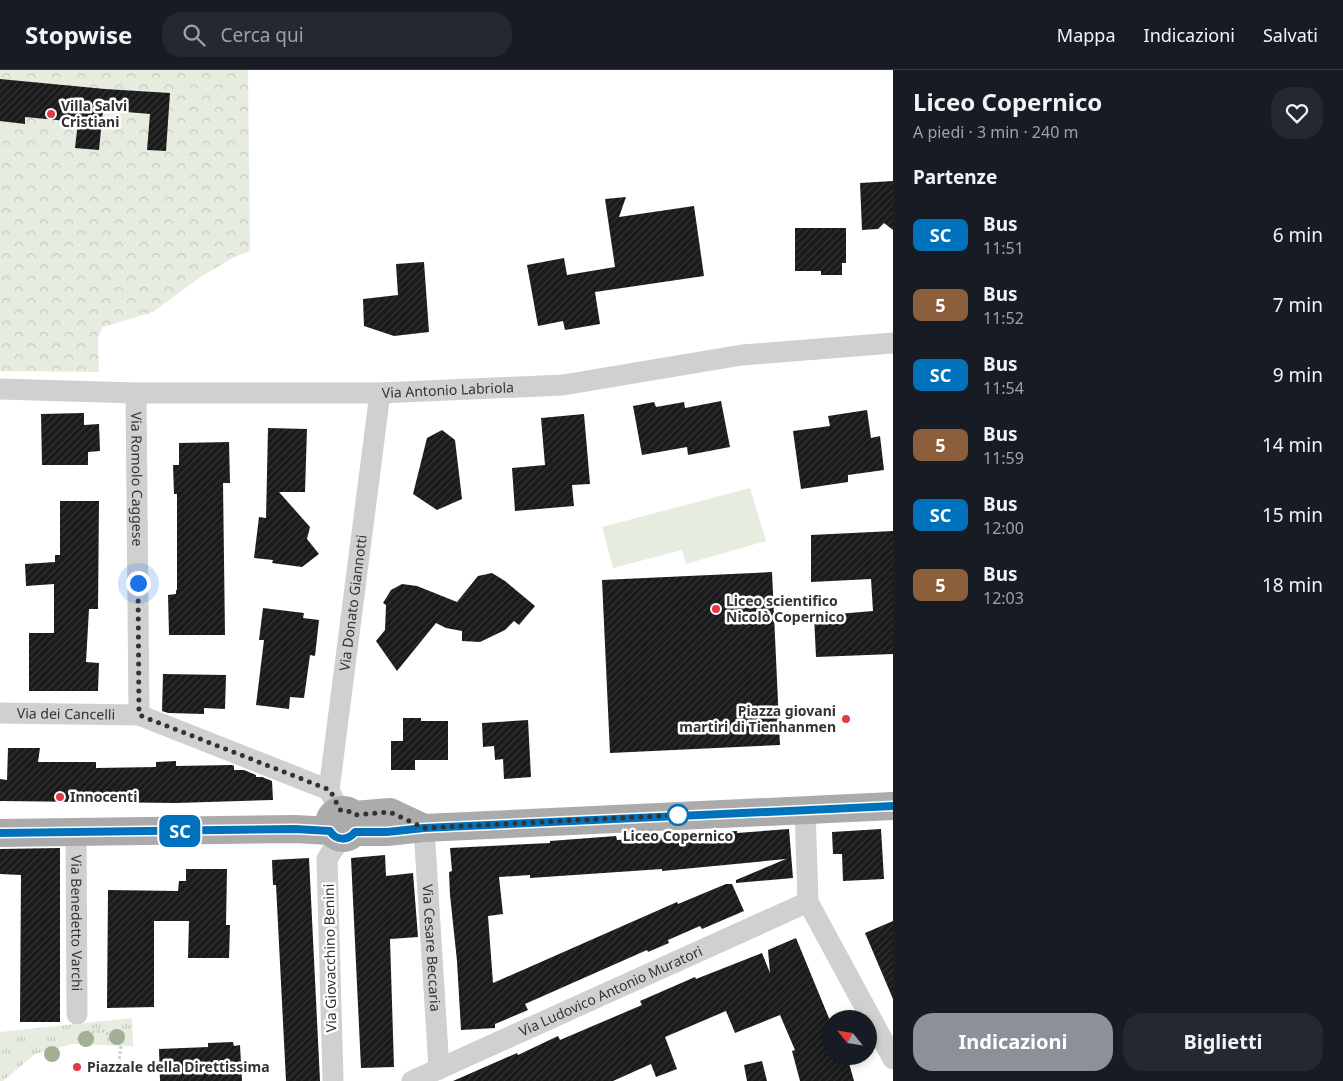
<!DOCTYPE html>
<html lang="it">
<head>
<meta charset="utf-8">
<style>
  :root { --surface:#171b24; --page:#242831; --text:#f1f3f6; --muted:#9ea1a6; --line:#363941; --accent:#8c9099 }
  body { margin:0; font-family:"Noto Sans",sans-serif; background:var(--page); color:var(--text); height:100vh; display:flex; flex-direction:column; font-size:19px; white-space:nowrap }
  * { box-sizing:border-box; margin:0 }
  p { font-size:16px; color:var(--muted) }
  .icon { flex:none; width:28px; height:28px; fill:none; stroke:currentColor; stroke-width:2; stroke-linecap:round; stroke-linejoin:round }
  .map { position:relative; flex:1; overflow:hidden }
  .panel { display:flex; flex-direction:column; background:var(--surface); width:450px }
  .panel>* { flex:none }
  .badge { padding:0 10px; border-radius:8px; font-size:18px; line-height:32px }
  .needle { width:32px; rotate:300deg }
  .fabs { position:absolute; left:822px; top:940px; display:grid; gap:10px }
  .fabs a { display:grid; place-items:center; width:55px; height:55px; border-radius:50%; background:var(--surface); box-shadow:0 2px 8px #0003; font-size:25px }
  .you { position:absolute; width:25px; height:25px; margin:-12px; border:4px solid #fff; border-radius:50%; background:#1a73e8; box-shadow:0 0 0 8px #1a73e833 }
  .map>.badge { position:absolute; translate:-50% -50%; box-shadow:0 0 0 2px #fff }
  h2 { padding:0 20px; font-size:19px; line-height:45px }
  .round { display:grid; place-items:center; flex:none; width:52px; height:52px; border-radius:20px; background:var(--page) }
  .head { display:flex; align-items:center; justify-content:space-between; height:85px; padding:0 20px }
  h1 { font-size:24px; font-weight:700; line-height:38px }
  .cta { display:flex; gap:10px; margin-top:auto; padding:10px 20px }
  .cta a { flex:1; height:58px; border-radius:20px; background:var(--accent); color:#fff; font-size:20px; font-weight:700; line-height:58px; text-align:center }
  .cta a+a { background:var(--page); color:var(--text) }
  ul { padding:0; list-style:none }
  li { display:flex; align-items:center; gap:15px; height:70px; padding:0 20px }
  li div { flex:1 }
  li b { display:block; font-size:19px }
  li em { font-style:normal }
  li .badge { min-width:55px; font-weight:700; text-align:center }
  header { display:flex; align-items:center; gap:30px; box-sizing:border-box; height:70px; padding:0 25px; background:var(--surface); border-bottom:1px solid var(--line) }
  header strong { font-size:24px }
  nav { display:flex; gap:28px; margin-inline-start:auto; font-size:18px }
  .search { width:350px; height:45px; background:var(--page); display:flex; align-items:center; gap:12px; box-sizing:border-box; padding:0 18px; border-radius:20px; color:var(--muted); font-size:19px }
  main { display:flex; flex:1; min-height:0 }
  .map>svg:first-child { display:block }
  .grass { fill:url(#grass-tufts) }
  .park { fill:url(#park-crowns) }
  .pitch { fill:#e6ecdf }
  .building { fill:url(#building-hatch) }
  .lines { fill:none; stroke-linecap:round; stroke-linejoin:round }
  .path { stroke:#cdcdcd; stroke-width:3; stroke-dasharray:2.5 2.5; stroke-linecap:butt }
  .minor { stroke:#d0d0d0; stroke-width:21 }
  .major { stroke:#ababab; stroke-width:28 }
  .tree { fill:#a2b095 }
  .line-casing { stroke:#fff; stroke-width:11 }
  .line { stroke:#0072bc; stroke-width:8 }
  .walk { stroke:#333; stroke-width:5; stroke-dasharray:0 9 }
  .poi-dot { fill:#e43a45; stroke:#fff; stroke-width:2 }
  .stop-dot { fill:#fff; stroke:#0072bc; stroke-width:2.5 }
  .labels { text-anchor:middle; stroke-width:5; stroke-linejoin:round; paint-order:stroke }
  .poi-label { font-size:14px; font-weight:bold; fill:#333; stroke:#fff; text-anchor:start }
  .street-label { font-size:14px; fill:#333; stroke:#fff }
  .stop-label { font-size:14px; font-weight:bold; fill:#333; stroke:#fff }
</style>
</head>
<body>
<header>
<strong>Stopwise</strong>
<div class="search"><svg class="icon" aria-label="search" viewBox="0 0 24 24"><circle cx="10" cy="10" r="6"/><path d="M15 15l6 6"/></svg>Cerca qui</div>
<nav><a>Mappa</a><a>Indicazioni</a><a>Salvati</a></nav>
</header>
<main>
<div class="map">
<svg width="893" height="1011" viewBox="0 0 893 1011">
  <defs>
    <pattern id="grass-tufts" width="24" height="20" patternUnits="userSpaceOnUse" patternTransform="scale(1.25)"><rect width="24" height="20" fill="#e6ecdf"/><path d="M3 7l-1-3M5 7V3M7 7l1-3M15 17l-1-3M17 17v-4M19 17l1-3" fill="none" stroke="#c6cbc0"/></pattern>
    <pattern id="park-crowns" width="20" height="18" patternUnits="userSpaceOnUse" patternTransform="scale(1.25)"><rect width="20" height="18" fill="#e6ecdf"/><path d="M2 6a3 3 0 1 1 6 0M12 15a3 3 0 1 1 6 0" fill="none" stroke="#c6cbc0"/></pattern>
    <pattern id="building-hatch" width="6" height="6" patternUnits="userSpaceOnUse" patternTransform="scale(1.25)"><rect width="6" height="6" fill="#1a1a1a"/><path d="M-1 1l2-2M0 6l6-6M5 7l2-2" fill="none" stroke="#333"/></pattern>
  </defs>
  <rect width="100%" height="100%" fill="#fff"/>
  <!-- grass -->
  <path class="grass" d="M132,948L133,976L72,974L35,984L3,1011H0V962Z"/>
  <!-- park -->
  <path class="park" d="M0,0H248L250,181L234,187L199,208L153,242L103,257L98,267L99,302L0,301Z"/>
  <!-- pitch -->
  <path class="pitch" d="M750,418L766,471L686,494L682,480L613,498L602,457Z"/>
  <!-- building -->
  <path class="building" d="M0,9L105,19L170,23L166,81L147,80L150,44L103,40L99,80L75,78L78,52L25,47V54L0,51Z
    M893,111V160L884,153L878,159L862,160L860,113Z
    M626,127L619,147L694,136L704,206L595,222L600,254L565,260L563,251L538,256L527,195L564,188L567,205L615,197L605,129Z
    M795,158H846V193H842V205H821V201H795Z
    M424,192L429,262L394,266L364,256L363,229L398,225L396,194Z
    M721,331L730,377L688,385L687,377L642,385L633,336L654,332L656,337L684,332L685,338Z
    M867,340L871,368L880,366L884,400L848,405V412L801,419L793,361L830,356L828,346Z
    M84,343V355L99,354L100,381L88,382V395H42L41,344Z
    M584,344L590,414L572,415L574,436L515,441L512,398L545,395L541,348Z
    M268,358L307,359L305,422H279L310,457L307,469L319,484L302,497L272,493L273,490L254,488L259,447L266,448Z
    M442,360L455,370L462,429L437,440L413,424L427,368Z
    M229,372L230,413H223L225,565H169L168,525L176,524V520H177V424H174L173,395H179V373Z
    M60,431H99L98,539H89L86,592L99,593L98,621H29V563H54V514L26,516L25,494L55,492V485H60Z
    M893,461V584L816,587L814,546L873,541L871,509L811,512V465Z
    M772,502L780,675L610,683L602,510Z
    M492,503L505,511L535,536L519,555L514,551L505,560L480,572L462,571V561L446,558L436,553L397,601L376,571L385,560L386,535L383,533L391,520L402,514L417,516L457,532L478,506Z
    M263,538L304,543L303,548L319,550L315,586L310,585L304,628L290,627L289,639L256,635L264,570H259Z
    M163,604L226,605L225,639L204,638V644L168,643L162,641Z
    M403,648H421V651H448V690H415V700H391V671H403Z
    M528,650L531,707L504,709L503,689L495,690L494,676L483,677L482,653Z
    M8,678H40L38,692H96V698L156,697V692L176,691V696L232,695L234,696V700H244L256,705V707H262L272,711L273,730L176,733L0,731V709L7,710Z
    M789,759L793,808L736,813V810L786,789L662,801V799L530,808V805L499,807L503,844L488,846L493,913L677,832L678,834L726,814H732L744,841L702,859L700,856L668,870L669,873L648,882L647,880L525,934L528,940L495,954V958L461,960L457,891L450,825L449,802L452,801L450,778L550,773V771L616,766L617,770L693,765V763L737,761V763Z
    M881,759L884,809L843,811L842,784H833L832,762Z
    M60,778V952H20L21,805L0,804V779Z
    M385,785L386,806L413,803L418,867L390,869L394,997L361,998L351,788Z
    M309,788L320,1011H286L276,815H273L272,790Z
    M186,799H227L226,855H230L229,888H188L189,851H154V937L107,938L108,820L178,821L179,811H186Z
    M893,851V929L865,863Z
    M796,868L831,953V986H847L854,1011H800L792,981L795,980L780,945L735,963L726,941L665,967L677,999L656,1007L651,994L613,1011H453L517,983L518,985L558,966L560,970L642,935L640,931L695,907L696,909L762,883L770,903L768,880Z
    M233,972L234,976L240,975L242,1011H160L159,979L208,977V973Z
    M762,991L767,1011H747L744,995Z"/>
  <g class="lines">
    <!-- path -->
    <path class="path" d="M87,962L104,961L121,976L118,998"/>
    <!-- minor -->
    <g class="minor">
      <path id="s1" d="M0,319L136,323H380L563,315L742,285L893,273"/>
      <path id="s2" d="M136,323L139,645"/>
      <path id="s3" d="M0,643L139,645L329,720"/>
      <path d="M805,739L808,832L893,989"/>
      <path id="s4" d="M339,740L329,720L380,323"/>
      <path id="s5" d="M424,758L439,999"/>
      <path id="s6" d="M76,762L77,944"/>
      <path d="M333,1011L327,789L340,769"/>
      <path id="s7" d="M412,1011L808,832"/>
    </g>
    <!-- major -->
    <path class="major" d="M329 754a14 14 0 1 1 28 0a14 14 0 1 1-28 0Z
      M354,745L390,742L424,758
      M355,762H387L424,758L893,736
      M0,763L295,759L330,761"/>
  </g>
  <!-- trees -->
  <g class="tree">
    <circle cx="117" cy="967" r="8"/>
    <circle cx="86" cy="969" r="8"/>
    <circle cx="52" cy="984" r="8"/>
  </g>
  <g class="lines">
    <defs>
      <path id="line" d="M0,763L295,759L330,761C336,771 348,771 355,762H387L424,758L893,736"/>
    </defs>
    <!-- line casing -->
    <use href="#line" class="line-casing"/>
    <!-- line -->
    <use href="#line" class="line"/>
    <!-- walk -->
    <path class="walk" d="M138,513L139,645L330,720L340,740H347L354,745L390,742L424,758L678,745"/>
  </g>
  <!-- markers -->
  <g class="poi-dot">
    <circle cx="51" cy="44" r="5"/>
    <circle cx="716" cy="539" r="5"/>
    <circle cx="846" cy="649" r="5"/>
    <circle cx="60" cy="727" r="5"/>
    <circle cx="77" cy="997" r="5"/>
  </g>
  <circle class="stop-dot" cx="678" cy="745" r="10"/>
  <g class="labels">
    <!-- poi labels -->
    <g class="poi-label">
      <text x="61" y="41">Villa Salvi<tspan x="61" dy="16">Cristiani</tspan></text>
      <text x="726" y="536">Liceo scientifico<tspan x="726" dy="16">Nicolò Copernico</tspan></text>
      <text x="836" y="646" text-anchor="end">Piazza giovani<tspan x="836" dy="16">martiri di Tienhanmen</tspan></text>
      <text x="70" y="732">Innocenti</text>
      <text x="87" y="1002">Piazzale della Direttissima</text>
    </g>
    <!-- street labels -->
    <g class="street-label">
      <text dy="5" stroke="none"><textPath href="#s1" startOffset="448">Via Antonio Labriola</textPath></text>
      <text dy="5" stroke="none"><textPath href="#s2" startOffset="86">Via Romolo Caggese</textPath></text>
      <text dy="5" stroke="none"><textPath href="#s4" startOffset="211">Via Donato Giannotti</textPath></text>
      <text dy="5" stroke="none"><textPath href="#s3" startOffset="66">Via dei Cancelli</textPath></text>
      <text dy="5" stroke="none"><textPath href="#s6" startOffset="91">Via Benedetto Varchi</textPath></text>
      <text dy="5" stroke="none"><textPath href="#s5" startOffset="120">Via Cesare Beccaria</textPath></text>
      <text transform="translate(330 888) rotate(-91)" y="5">Via Giovacchino Benini</text>
      <text dy="5" stroke="none"><textPath href="#s7" startOffset="218">Via Ludovico Antonio Muratori</textPath></text>
    </g>
    <!-- stop labels -->
    <g class="stop-label">
      <text x="678" y="771">Liceo Copernico</text>
    </g>
  </g>
</svg>
<div class="fabs">
<a><svg class="needle" viewBox="-14 -14 28 28"><path d="M0-13l5 13h-10z" fill="#e53935"/><path d="M0 13l5-13h-10z" fill="#9ea1a6"/></svg></a>
</div>
<div class="you" style="left:138px;top:513px"></div>
<b class="badge" style="left:180px;top:761px;background:#0072bc;color:#fff">SC</b>
</div>
<section class="panel">
<div class="head"><div><h1>Liceo Copernico</h1><p>A piedi · 3 min · 240 m</p></div><a class="round"><svg class="icon" aria-label="heart" viewBox="0 0 24 24"><path d="M12 20l-8-8c-3-5 5-10 8-4 3-6 11-1 8 4z"/></svg></a></div>
<h2>Partenze</h2>
<ul>
<li><span class="badge" style="background:#0072bc;color:#fff">SC</span><div><b>Bus</b><p>11:51</p></div><em>6 min</em></li>
<li><span class="badge" style="background:#8b5e3c;color:#fff">5</span><div><b>Bus</b><p>11:52</p></div><em>7 min</em></li>
<li><span class="badge" style="background:#0072bc;color:#fff">SC</span><div><b>Bus</b><p>11:54</p></div><em>9 min</em></li>
<li><span class="badge" style="background:#8b5e3c;color:#fff">5</span><div><b>Bus</b><p>11:59</p></div><em>14 min</em></li>
<li><span class="badge" style="background:#0072bc;color:#fff">SC</span><div><b>Bus</b><p>12:00</p></div><em>15 min</em></li>
<li><span class="badge" style="background:#8b5e3c;color:#fff">5</span><div><b>Bus</b><p>12:03</p></div><em>18 min</em></li>
</ul>
<div class="cta"><a>Indicazioni</a><a>Biglietti</a></div>
</section>
</main>
</body>
</html>
